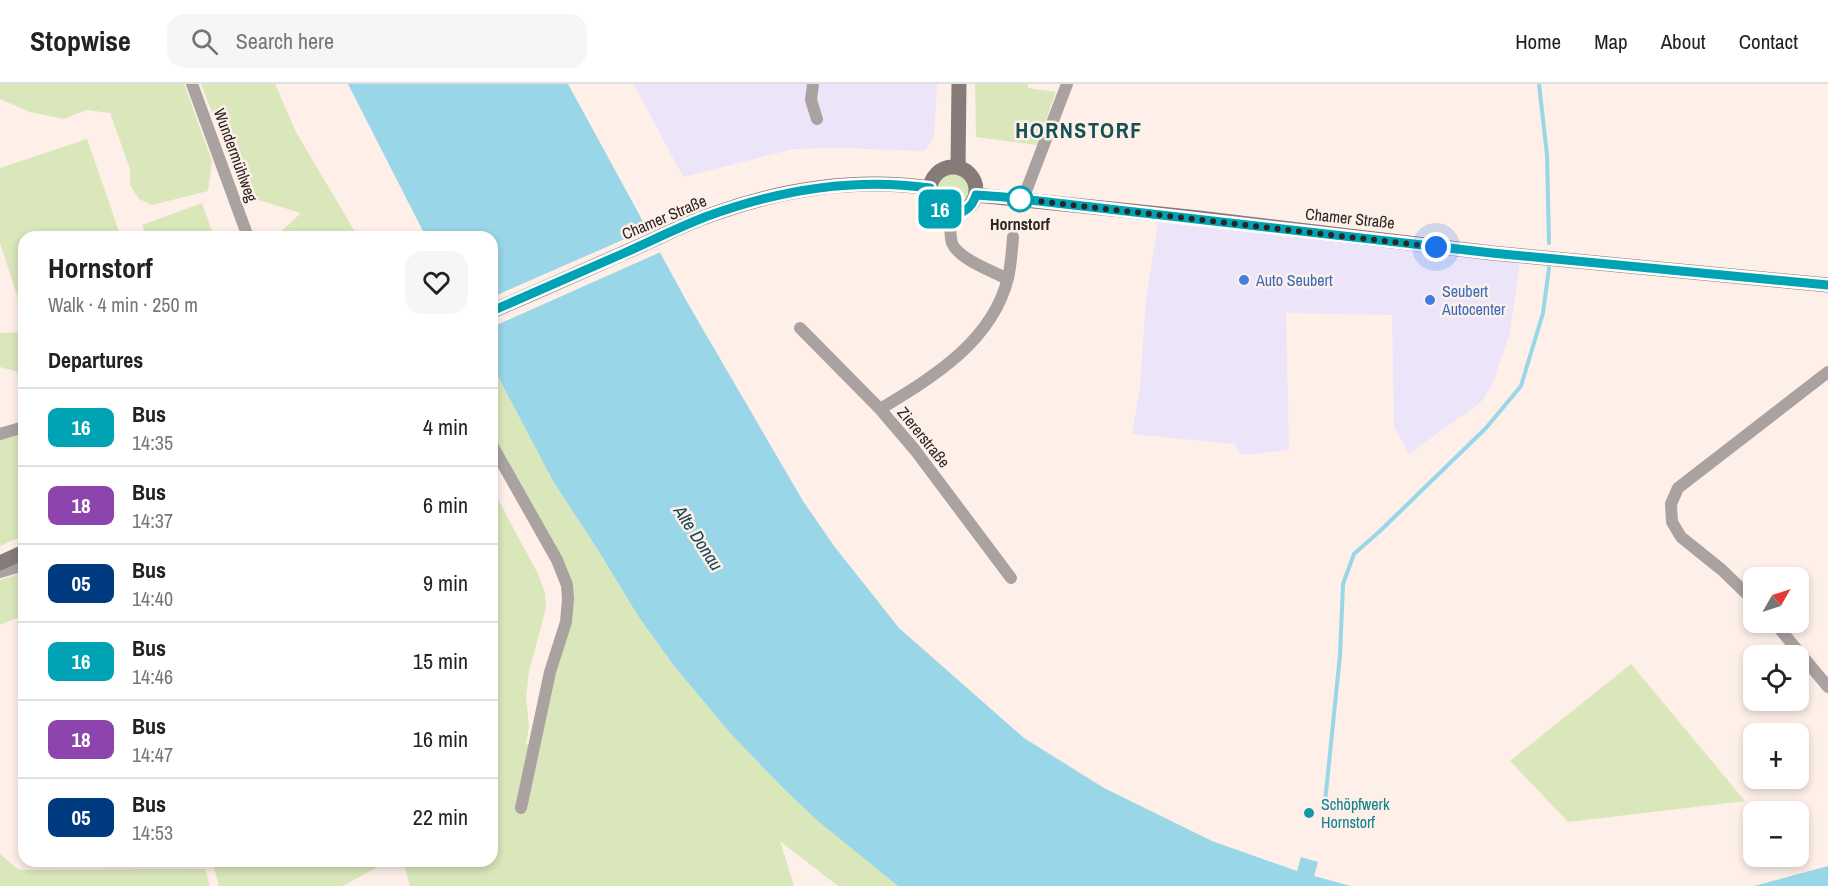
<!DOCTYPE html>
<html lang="en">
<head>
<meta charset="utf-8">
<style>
  :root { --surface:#fff; --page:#f6f6f6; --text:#222; --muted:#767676; --line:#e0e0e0 }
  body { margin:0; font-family:"Archivo Narrow",sans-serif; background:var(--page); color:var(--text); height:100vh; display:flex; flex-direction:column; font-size:22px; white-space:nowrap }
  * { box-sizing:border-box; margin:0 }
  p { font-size:20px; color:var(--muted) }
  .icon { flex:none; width:33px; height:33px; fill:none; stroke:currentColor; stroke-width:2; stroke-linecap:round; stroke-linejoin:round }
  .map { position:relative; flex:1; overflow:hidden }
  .drawer { position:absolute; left:18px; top:147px; width:480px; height:636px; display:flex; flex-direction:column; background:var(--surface); border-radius:18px; box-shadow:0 3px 9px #0003 }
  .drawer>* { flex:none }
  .badge { padding:0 12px; border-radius:9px; font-size:21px; line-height:39px }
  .needle { width:39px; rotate:51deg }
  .fabs { position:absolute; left:1743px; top:483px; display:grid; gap:12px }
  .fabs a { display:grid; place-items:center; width:66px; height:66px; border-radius:12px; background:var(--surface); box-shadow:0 3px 9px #0003; font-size:30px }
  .you { position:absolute; width:30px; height:30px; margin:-15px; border:4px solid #fff; border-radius:50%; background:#1a73e8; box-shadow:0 0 0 9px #1a73e833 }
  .map>.badge { position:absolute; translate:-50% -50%; box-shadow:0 0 0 3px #fff }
  h2 { padding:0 30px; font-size:22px; line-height:54px }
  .round { display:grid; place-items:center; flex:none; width:63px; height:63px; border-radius:18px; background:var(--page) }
  .summary { display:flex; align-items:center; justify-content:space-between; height:102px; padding:0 30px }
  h1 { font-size:28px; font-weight:700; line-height:45px }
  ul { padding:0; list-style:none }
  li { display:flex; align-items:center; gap:18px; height:78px; padding:0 30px; border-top:2px solid var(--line) }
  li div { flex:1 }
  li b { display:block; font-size:22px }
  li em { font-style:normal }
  li .badge { min-width:66px; font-weight:700; text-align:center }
  header { display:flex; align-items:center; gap:36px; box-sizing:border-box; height:84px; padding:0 30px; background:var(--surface); border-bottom:2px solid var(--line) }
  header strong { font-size:28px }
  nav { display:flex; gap:33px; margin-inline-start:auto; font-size:21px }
  .search { width:420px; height:54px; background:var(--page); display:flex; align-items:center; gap:15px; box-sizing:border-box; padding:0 21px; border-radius:18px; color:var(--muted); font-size:22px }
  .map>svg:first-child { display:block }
  .commercial { fill:#ece5fa }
  .green { fill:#d9e7bb }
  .water { fill:#99d6e7 }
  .pier { fill:#feefe9 }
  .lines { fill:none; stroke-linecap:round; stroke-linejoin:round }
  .stream { stroke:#99d6e7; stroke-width:4 }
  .street { stroke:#aaa2a1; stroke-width:12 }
  .secondary { stroke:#877b7a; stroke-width:15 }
  .line-casing { stroke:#fff; stroke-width:14 }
  .line { stroke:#00a3b4; stroke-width:9 }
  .walk { stroke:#2c2623; stroke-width:6; stroke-dasharray:0 10.8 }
  .stop-dot { fill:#fff; stroke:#00a3b4; stroke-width:3 }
  .shop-dot { fill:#3f7fe0; stroke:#feefe9; stroke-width:2 }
  .culture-dot { fill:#0f9aa8; stroke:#feefe9; stroke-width:2 }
  .labels { text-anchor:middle; stroke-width:5; stroke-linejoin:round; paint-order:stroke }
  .street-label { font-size:16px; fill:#2c2623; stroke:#feefe9 }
  .stop-label { font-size:16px; font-weight:bold; fill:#2c2623; stroke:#feefe9 }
  .shop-label { font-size:16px; fill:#366cbe; stroke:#feefe9; text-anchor:start }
  .culture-label { font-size:16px; fill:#0d838f; stroke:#feefe9; text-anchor:start }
  .water-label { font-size:18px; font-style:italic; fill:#124754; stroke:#feefe9 }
  .district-label { font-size:22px; font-weight:bold; letter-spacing:1.5px; fill:#145154; stroke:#feefe9 }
</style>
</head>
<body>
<header>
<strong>Stopwise</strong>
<div class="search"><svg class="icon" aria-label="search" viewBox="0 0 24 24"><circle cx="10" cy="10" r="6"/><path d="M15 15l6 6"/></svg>Search here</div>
<nav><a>Home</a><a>Map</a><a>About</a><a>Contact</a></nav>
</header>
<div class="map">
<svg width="1828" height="802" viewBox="0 0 1828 802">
  <rect width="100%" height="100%" fill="#feefe9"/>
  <!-- commercial -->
  <path class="commercial" d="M634,0H937L934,53L925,67L840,64L793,65L683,93Z
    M1158,138L1520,177L1510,248L1492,301L1481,318L1409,370L1394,343L1392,231L1286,229L1289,366L1242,371L1234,360L1132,350L1140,302L1146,216Z"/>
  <!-- green -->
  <path class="green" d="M0,0H184L212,77L208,107L152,121L139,115L130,101V85L110,29L86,26L64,35L30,28L0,15Z
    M201,0H275L296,48L358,153H275L301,129L245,112Z
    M975,0H1028V4L1056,8L1037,61L976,53Z
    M87,55L121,153H24V232L0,159V84Z
    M937 106a17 17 0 1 1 34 0a17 17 0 1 1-34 0Z
    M202,119L214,153H146L142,141Z
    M24,248V292L15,287L0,283V249Z
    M492,281L553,397L598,466L638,532L674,582L731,650L783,704L819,737L898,802H838L780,757L794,802H410L403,777H492V404L538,490L545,509L546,524L529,587L526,613L529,643L526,660L540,656L545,622L567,547L564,485L492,352Z
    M24,349V451L0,462V356Z
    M24,488V531L0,541V496Z
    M1631,580L1745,717L1568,738L1510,677Z
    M0,770L19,786L205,785L210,802H0Z
    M212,777H388L343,802H219Z"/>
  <!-- water -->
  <path class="water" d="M348,0H568L687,218L803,417L834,462L899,544L1024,654L1104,704L1212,757L1297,787L1301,773L1318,778L1314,792L1351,802H898L818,737L783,704L731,650L674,582L638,532L598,466L553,397L492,281V153H426Z
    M1828,782V802H1753H1754Z"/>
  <!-- pier -->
  <path class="pier" d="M650,144L663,167L492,243V213Z"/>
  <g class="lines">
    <!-- stream -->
    <path class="stream" d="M1539,0L1547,71L1549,159
      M1325,718L1340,571L1343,500L1354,470L1380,447L1486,344L1521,302L1543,229L1549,184"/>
    <!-- street -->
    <path class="street" d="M192,0L248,153
      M813,0L811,16L817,35
      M1023,115L1067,0
      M951,130C951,139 949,150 952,159C958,175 993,187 1007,195
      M800,244L880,325
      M0,350L24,343
      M492,361L557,476L567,501L568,515L566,538L550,588L521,724
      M0,488L24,481
      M1011,494L915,366L880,325C933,293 992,258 1008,194C1011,181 1012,166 1013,153
      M1754,517L1722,486L1681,453L1672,438L1671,420L1678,404L1828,288
      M1774,538L1828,603"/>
    <!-- secondary -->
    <path class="secondary" d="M930 106a23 23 0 1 1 46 0a23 23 0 1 1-46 0Z
      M958,83L959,0
      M976,111L1199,134L1492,169L1828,201
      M492,227C537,208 581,188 626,168C652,157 678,143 705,133C777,106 853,93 930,104
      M0,479L24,468"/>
  </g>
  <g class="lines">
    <defs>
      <path id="line" d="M492,227C535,208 578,189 622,170C649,158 677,144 705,133C778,106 853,93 930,104C932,134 967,140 976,111L1004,113L1492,169L1828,201"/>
    </defs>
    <!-- line casing -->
    <use href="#line" class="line-casing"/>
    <!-- line -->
    <use href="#line" class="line"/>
    <!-- walk -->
    <path class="walk" d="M1020,115L1436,163"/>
  </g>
  <!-- markers -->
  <circle class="stop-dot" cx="1020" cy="115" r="12"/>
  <g class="shop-dot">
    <circle cx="1244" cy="196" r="6"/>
    <circle cx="1430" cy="216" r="6"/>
  </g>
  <circle class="culture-dot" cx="1309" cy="729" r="6"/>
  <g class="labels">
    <!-- street labels -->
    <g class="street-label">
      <text transform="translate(236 71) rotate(70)" y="6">Wundermühlweg</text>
      <text transform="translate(664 133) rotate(-23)" y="6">Chamer Straße</text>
      <text transform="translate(1350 134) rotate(6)" y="6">Chamer Straße</text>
      <text transform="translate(924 353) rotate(51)" y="6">Ziererstraße</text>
    </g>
    <!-- stop labels -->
    <g class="stop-label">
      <text x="1020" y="146">Hornstorf</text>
    </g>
    <!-- shop labels -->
    <g class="shop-label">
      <text x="1256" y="202">Auto Seubert</text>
      <text x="1442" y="213">Seubert<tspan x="1442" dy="18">Autocenter</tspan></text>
    </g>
    <!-- culture labels -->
    <g class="culture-label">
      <text x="1321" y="726">Schöpfwerk<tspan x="1321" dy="18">Hornstorf</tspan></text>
    </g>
    <!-- water labels -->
    <g class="water-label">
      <text transform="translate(698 454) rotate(57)" y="6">Alte Donau</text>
    </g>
    <!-- district labels -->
    <g class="district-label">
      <text x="1079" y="54">HORNSTORF</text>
    </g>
  </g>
</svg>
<div class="fabs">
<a><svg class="needle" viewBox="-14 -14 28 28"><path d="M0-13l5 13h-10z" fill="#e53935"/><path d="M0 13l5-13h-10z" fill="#767676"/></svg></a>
<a><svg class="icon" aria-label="locate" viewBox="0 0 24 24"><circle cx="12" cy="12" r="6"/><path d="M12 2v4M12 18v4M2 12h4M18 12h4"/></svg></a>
<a>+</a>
<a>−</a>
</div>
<div class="you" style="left:1436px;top:163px"></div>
<b class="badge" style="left:940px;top:125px;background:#00a3b4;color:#fff">16</b>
<section class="drawer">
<div class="summary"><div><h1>Hornstorf</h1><p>Walk · 4 min · 250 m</p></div><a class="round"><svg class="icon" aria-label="heart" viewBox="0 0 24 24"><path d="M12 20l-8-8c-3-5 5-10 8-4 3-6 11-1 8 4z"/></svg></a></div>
<h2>Departures</h2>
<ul>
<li><span class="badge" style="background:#00a3b4;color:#fff">16</span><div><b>Bus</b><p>14:35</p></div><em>4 min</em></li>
<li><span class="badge" style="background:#8e44ad;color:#fff">18</span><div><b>Bus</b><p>14:37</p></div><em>6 min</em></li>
<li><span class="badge" style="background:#003b80;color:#fff">05</span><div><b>Bus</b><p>14:40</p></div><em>9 min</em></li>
<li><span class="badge" style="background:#00a3b4;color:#fff">16</span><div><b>Bus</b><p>14:46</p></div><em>15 min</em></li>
<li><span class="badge" style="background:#8e44ad;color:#fff">18</span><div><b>Bus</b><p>14:47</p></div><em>16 min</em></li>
<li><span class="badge" style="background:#003b80;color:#fff">05</span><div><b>Bus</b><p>14:53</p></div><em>22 min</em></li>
</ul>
</section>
</div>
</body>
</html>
